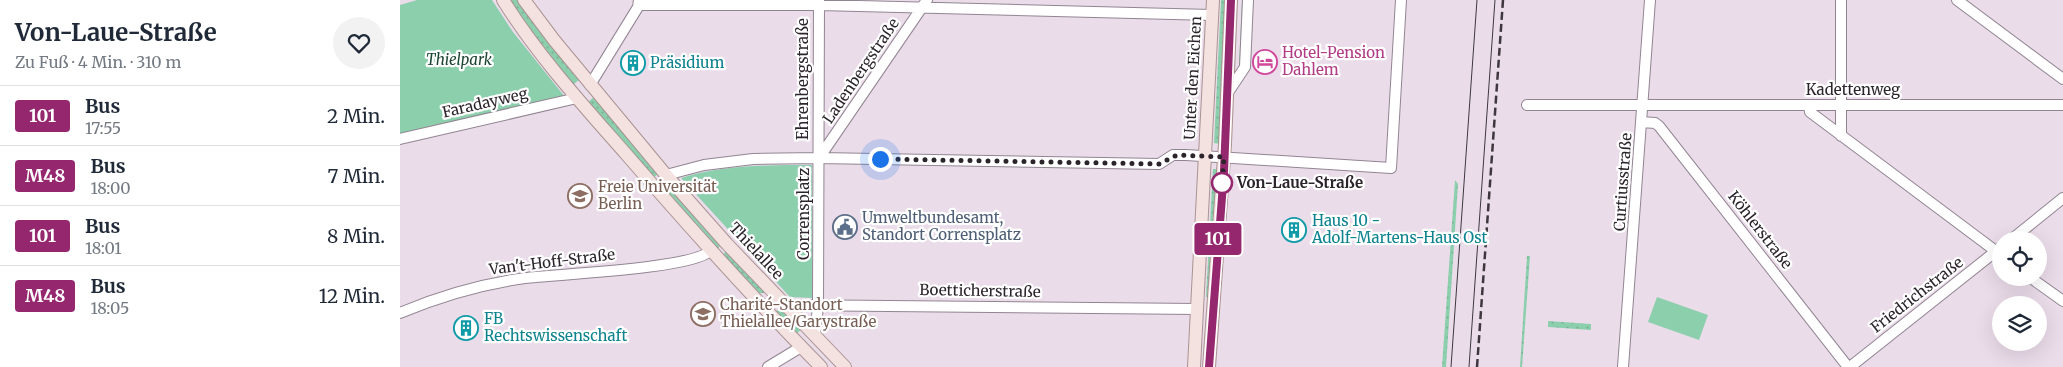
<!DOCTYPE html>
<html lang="de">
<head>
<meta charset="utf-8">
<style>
  :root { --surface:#fff; --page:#f2f2f3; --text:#1f2937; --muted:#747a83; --line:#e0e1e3 }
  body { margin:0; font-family:Merriweather,serif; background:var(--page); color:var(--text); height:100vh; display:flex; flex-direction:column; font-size:19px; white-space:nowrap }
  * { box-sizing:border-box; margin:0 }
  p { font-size:16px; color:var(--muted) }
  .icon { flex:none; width:28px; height:28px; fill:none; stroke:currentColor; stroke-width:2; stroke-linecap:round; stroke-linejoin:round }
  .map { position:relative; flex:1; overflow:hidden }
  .panel { display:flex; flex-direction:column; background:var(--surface); width:400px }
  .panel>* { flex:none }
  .badge { padding:0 10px; border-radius:4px; font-size:18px; line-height:32px }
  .tools { position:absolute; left:1592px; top:231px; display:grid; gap:10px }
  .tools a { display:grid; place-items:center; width:55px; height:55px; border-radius:50%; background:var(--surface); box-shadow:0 5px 20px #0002; font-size:25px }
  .you { position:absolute; width:25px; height:25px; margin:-12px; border:4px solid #fff; border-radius:50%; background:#1a73e8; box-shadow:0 0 0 8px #1a73e833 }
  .map>.badge { position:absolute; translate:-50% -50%; box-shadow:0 0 0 2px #fff }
  .round { display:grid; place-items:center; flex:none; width:52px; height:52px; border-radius:26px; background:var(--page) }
  .summary { display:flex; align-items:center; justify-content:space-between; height:85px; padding:0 15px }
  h1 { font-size:24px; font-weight:700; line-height:38px }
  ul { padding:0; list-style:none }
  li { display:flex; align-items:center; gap:15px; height:60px; padding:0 15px; border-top:1px solid var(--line) }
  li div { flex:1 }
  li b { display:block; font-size:19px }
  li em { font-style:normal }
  li .badge { min-width:55px; font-weight:700; text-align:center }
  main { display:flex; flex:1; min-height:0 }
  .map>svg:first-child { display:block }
  .grass { fill:url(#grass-dots) }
  .park { fill:#8ccfad }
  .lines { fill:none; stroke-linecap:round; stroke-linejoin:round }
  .minor-casing { stroke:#928592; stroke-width:12 }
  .major-casing { stroke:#a99393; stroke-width:14 }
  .minor { stroke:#fff; stroke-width:10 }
  .major { stroke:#f4e2e0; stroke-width:12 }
  .tram { stroke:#3e383e; stroke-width:1 }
  .rail { stroke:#3e383e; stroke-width:2.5; stroke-dasharray:8 4; stroke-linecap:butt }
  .line-casing { stroke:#fff; stroke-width:11 }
  .line { stroke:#95276e; stroke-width:8 }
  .walk { stroke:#2b252b; stroke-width:5; stroke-dasharray:0 9 }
  .stop-dot { fill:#fff; stroke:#95276e; stroke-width:2.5 }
  .labels { text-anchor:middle; stroke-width:4.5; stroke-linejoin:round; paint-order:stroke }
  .hotel-label { font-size:15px; fill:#b23c85; stroke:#fff; text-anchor:start }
  .park-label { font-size:15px; font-style:italic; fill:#1c4432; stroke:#fff }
  .culture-label { font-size:15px; fill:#0d838f; stroke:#fff; text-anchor:start }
  .street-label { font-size:15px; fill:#2b252b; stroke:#fff }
  .stop-label { font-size:15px; font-weight:bold; fill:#2b252b; stroke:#fff; text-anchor:start }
  .education-label { font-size:15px; fill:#785e54; stroke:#fff; text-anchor:start }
  .service-label { font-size:15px; fill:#4e5e75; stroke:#fff; text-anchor:start }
</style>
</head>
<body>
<main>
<section class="panel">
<div class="summary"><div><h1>Von-Laue-Straße</h1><p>Zu Fuß · 4 Min. · 310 m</p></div><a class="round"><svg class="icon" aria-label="heart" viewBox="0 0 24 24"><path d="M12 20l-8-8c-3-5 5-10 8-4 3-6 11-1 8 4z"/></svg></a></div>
<ul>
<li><span class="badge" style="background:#95276e;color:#fff">101</span><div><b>Bus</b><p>17:55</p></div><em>2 Min.</em></li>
<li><span class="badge" style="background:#95276e;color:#fff">M48</span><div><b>Bus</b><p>18:00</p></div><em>7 Min.</em></li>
<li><span class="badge" style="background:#95276e;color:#fff">101</span><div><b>Bus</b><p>18:01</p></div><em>8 Min.</em></li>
<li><span class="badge" style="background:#95276e;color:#fff">M48</span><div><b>Bus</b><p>18:05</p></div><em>12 Min.</em></li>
</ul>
</section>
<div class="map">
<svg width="1663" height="367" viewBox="0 0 1663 367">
  <defs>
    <pattern id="grass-dots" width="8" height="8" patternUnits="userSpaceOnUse" patternTransform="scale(1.25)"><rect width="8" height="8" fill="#8ccfad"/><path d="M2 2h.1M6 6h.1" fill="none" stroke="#79b295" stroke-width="1.8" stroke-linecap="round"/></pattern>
  </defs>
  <rect width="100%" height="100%" fill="#ebdcea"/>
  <!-- grass -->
  <path class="grass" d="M108,0H118L180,79L173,85Z
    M821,0H825L820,144L814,143Z
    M842,0H845L841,65H839Z
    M194,97L259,173L252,179L187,103Z
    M813,169H818L809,297H806Z
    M1055,180L1058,184L1046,367H1042Z
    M270,185L321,244L316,252L263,191Z
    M327,249L368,293H355L321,258Z
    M1127,256H1130L1122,367H1120Z
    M372,310L385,311L402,328L396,335Z
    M1148,321L1191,324V330L1148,327Z"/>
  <!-- park -->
  <path class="park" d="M17,0H92L113,32L165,97L0,135V5Z
    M412,165V298L390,297L281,178C324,165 367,165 412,165Z
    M1257,297L1308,315L1299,340L1248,322Z"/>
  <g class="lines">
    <defs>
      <path id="minor" d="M1557,0L1663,79
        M239,5H419L812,15
        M190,85L238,7L239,0
        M827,94L845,67L848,0
        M1127,105H1663
        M1409,105L1410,112L1601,255
        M1242,122L1255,123L1259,126L1448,367
        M1441,136V0
        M0,139L177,98
        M419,158L527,0
        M266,175L304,165L353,159L419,158L759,164L773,155H786L991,168L1001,0
        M1611,240L1663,198
        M1631,278L1663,301
        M385,305L798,309
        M0,313C40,296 82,284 125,278C158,274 291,269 310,251
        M415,336L418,306L419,0
        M368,367L401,347
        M1223,367L1250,0
        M1450,367L1600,248"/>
      <path id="major" d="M103,0C138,56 183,105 226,154C289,227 353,298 421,367
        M124,0L154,40L266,175L327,244L445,367
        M794,367L813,0
        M809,367L825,144L831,0"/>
    </defs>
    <!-- minor casing -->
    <use href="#minor" class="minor-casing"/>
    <!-- major casing -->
    <use href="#major" class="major-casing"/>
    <!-- minor -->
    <use href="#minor" class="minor"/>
    <!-- major -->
    <use href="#major" class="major"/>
    <!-- tram -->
    <path class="tram" d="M1051,367L1077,0
      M1069,367L1095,0"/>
    <!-- rail -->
    <path class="rail" d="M1077,367L1103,0"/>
  </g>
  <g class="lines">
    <defs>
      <path id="line" d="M809,367L824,171L831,0"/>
    </defs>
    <!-- line casing -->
    <use href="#line" class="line-casing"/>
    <!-- line -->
    <use href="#line" class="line"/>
    <!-- walk -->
    <path class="walk" d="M480,159L759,164L777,155L824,157L822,183"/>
  </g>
  <!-- icons -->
  <defs>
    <symbol id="hotel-ring" viewBox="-11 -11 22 22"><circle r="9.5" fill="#fff" stroke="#d1479c" stroke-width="1.5"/><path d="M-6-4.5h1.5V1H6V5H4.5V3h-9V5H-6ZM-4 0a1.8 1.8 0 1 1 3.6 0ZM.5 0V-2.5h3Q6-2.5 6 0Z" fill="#d1479c"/></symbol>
    <symbol id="building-ring" viewBox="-11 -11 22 22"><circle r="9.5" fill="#fff" stroke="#0f9aa8" stroke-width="1.5"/><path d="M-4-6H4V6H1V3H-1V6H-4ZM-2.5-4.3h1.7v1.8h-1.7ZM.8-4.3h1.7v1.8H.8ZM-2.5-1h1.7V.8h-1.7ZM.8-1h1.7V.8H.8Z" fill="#0f9aa8"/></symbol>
    <symbol id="university-ring" viewBox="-11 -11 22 22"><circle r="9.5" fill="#fff" stroke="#8d6e63" stroke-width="1.5"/><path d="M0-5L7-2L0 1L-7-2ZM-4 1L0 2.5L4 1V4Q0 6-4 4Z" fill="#8d6e63"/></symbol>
    <symbol id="civic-ring" viewBox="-11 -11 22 22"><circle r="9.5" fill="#fff" stroke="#5c6f8a" stroke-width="1.5"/><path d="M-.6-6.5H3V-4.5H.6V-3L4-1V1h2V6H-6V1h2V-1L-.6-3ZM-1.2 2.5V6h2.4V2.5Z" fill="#5c6f8a"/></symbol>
  </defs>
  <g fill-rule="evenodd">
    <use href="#hotel-ring" x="851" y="48" width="28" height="28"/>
    <use href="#building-ring" x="219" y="49" width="28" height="28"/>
    <use href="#university-ring" x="166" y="182" width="28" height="28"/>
    <use href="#civic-ring" x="431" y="213" width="28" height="28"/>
    <use href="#building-ring" x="880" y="216" width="28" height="28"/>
    <use href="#university-ring" x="289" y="300" width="28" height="28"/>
    <use href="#building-ring" x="52" y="314" width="28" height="28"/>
  </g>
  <!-- markers -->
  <circle class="stop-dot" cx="822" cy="183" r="10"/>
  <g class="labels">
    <!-- hotel labels -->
    <g class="hotel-label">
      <text x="882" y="58">Hotel-Pension<tspan x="882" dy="17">Dahlem</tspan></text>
    </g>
    <!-- park labels -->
    <g class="park-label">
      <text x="59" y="65">Thielpark</text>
    </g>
    <!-- culture labels -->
    <g class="culture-label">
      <text x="250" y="68">Präsidium</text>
      <text x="912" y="226">Haus 10 -<tspan x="912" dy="17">Adolf-Martens-Haus Ost</tspan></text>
      <text x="84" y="324">FB<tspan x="84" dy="17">Rechtswissenschaft</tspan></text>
    </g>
    <!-- street labels -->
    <g class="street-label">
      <text transform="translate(461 71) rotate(-56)" y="5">Ladenbergstraße</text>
      <text transform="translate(793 78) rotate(-87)" y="5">Unter den Eichen</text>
      <text transform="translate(403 79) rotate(-90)" y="5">Ehrenbergstraße</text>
      <text x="1453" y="95">Kadettenweg</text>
      <text transform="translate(85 103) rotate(-13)" y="5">Faradayweg</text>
      <text transform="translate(1223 182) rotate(-86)" y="5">Curtiusstraße</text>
      <text transform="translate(404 214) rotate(-90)" y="5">Corrensplatz</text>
      <text transform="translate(1360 230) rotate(52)" y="5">Köhlerstraße</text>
      <text transform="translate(356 251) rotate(47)" y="5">Thielallee</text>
      <text transform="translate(152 262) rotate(-7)" y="5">Van't-Hoff-Straße</text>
      <text transform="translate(580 291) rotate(1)" y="5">Boetticherstraße</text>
      <text transform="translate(1517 295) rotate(-38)" y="5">Friedrichstraße</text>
    </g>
    <!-- stop labels -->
    <g class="stop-label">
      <text x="837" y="188">Von-Laue-Straße</text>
    </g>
    <!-- education labels -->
    <g class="education-label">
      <text x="198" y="192">Freie Universität<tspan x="198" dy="17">Berlin</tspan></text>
      <text x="320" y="310">Charité-Standort<tspan x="320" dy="17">Thielallee/Garystraße</tspan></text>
    </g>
    <!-- service labels -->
    <g class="service-label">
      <text x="462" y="223">Umweltbundesamt,<tspan x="462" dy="17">Standort Corrensplatz</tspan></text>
    </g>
  </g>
</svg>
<div class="tools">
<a><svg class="icon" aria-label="locate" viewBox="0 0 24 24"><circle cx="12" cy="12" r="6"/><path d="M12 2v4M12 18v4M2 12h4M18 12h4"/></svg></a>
<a><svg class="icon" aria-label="layers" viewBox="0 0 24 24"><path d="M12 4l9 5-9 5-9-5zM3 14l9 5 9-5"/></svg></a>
</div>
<div class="you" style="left:480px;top:159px"></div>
<b class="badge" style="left:818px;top:239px;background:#95276e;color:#fff">101</b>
</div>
</main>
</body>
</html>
